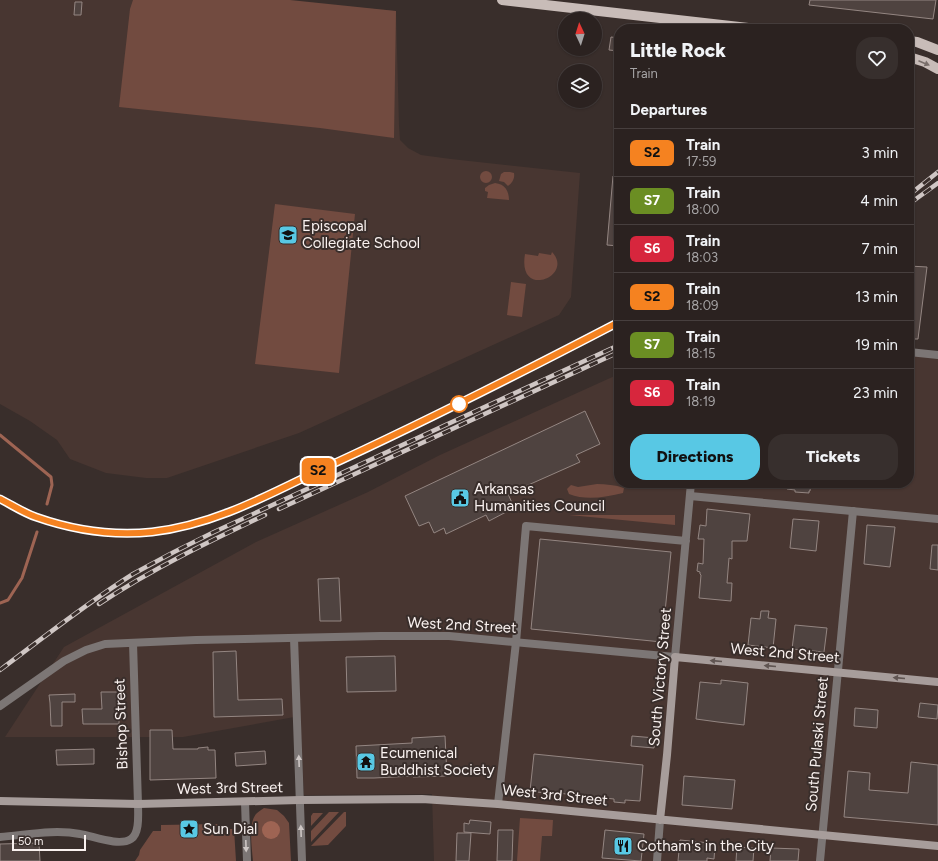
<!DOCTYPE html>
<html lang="en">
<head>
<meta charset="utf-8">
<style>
  :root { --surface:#2b2220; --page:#372f2d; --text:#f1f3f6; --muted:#a6a4a5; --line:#473f3e; --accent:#58c8e4 }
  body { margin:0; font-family:Figtree,sans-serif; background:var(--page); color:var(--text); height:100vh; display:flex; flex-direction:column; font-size:15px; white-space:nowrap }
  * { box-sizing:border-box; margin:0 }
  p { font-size:13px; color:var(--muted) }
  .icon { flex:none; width:22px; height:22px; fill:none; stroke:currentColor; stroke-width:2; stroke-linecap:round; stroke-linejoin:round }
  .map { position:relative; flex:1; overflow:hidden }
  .panel { position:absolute; left:614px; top:24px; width:300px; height:464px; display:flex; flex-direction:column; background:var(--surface); border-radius:16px; box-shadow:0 1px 3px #0004,0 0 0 1px var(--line) }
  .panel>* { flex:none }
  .badge { padding:0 8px; border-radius:6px; font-size:14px; line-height:26px }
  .needle { width:26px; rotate:356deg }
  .fabs { position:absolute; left:558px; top:12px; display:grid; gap:8px }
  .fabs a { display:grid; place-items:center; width:44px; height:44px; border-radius:50%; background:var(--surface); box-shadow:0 1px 3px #0004,0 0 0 1px var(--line); font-size:20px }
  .scale { position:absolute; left:12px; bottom:10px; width:74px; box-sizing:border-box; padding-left:4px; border:2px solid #f9f1ef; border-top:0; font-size:11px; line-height:14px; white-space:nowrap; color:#f9f1ef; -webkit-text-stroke:3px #392e2b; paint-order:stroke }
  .map>.badge { position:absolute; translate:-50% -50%; box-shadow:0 0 0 2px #fff }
  h2 { padding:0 16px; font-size:15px; line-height:36px }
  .round { display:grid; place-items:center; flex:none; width:42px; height:42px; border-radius:16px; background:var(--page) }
  .headline { display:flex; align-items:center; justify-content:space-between; height:68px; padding:0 16px }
  h1 { font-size:19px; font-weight:800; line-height:30px }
  .primary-button { display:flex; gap:8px; margin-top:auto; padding:8px 16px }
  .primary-button a { flex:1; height:46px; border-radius:16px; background:var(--accent); color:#111; font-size:16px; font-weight:800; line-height:46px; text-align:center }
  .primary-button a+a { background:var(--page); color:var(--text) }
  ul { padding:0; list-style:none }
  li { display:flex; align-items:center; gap:12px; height:48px; padding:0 16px; border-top:1px solid var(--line) }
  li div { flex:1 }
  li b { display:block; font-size:15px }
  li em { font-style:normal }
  li .badge { min-width:44px; font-weight:700; text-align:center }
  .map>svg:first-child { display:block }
  .built { fill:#483631 }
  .green { fill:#724b40 }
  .water { fill:#9e6453 }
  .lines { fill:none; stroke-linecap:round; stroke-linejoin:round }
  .stream { stroke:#9e6453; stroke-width:3 }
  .building { fill:#4f4340; stroke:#948682 }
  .minor { stroke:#7c7675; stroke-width:8 }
  .tertiary { stroke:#7c7675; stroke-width:8 }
  .secondary { stroke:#a79d9b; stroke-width:8 }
  .primary { stroke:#c8bcb8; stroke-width:10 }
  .rail-casing { stroke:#cfc6c4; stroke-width:4.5 }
  .rail { stroke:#392e2b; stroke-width:3; stroke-dasharray:9; stroke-linecap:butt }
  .oneway { fill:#796e6a }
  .oneway2 { fill:#605552 }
  .oneway3 { fill:#cdc6c4 }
  .line-casing { stroke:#fff; stroke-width:9 }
  .line { stroke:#f58220; stroke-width:6 }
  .stop-dot { fill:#fff; stroke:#f58220; stroke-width:2 }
  .labels { text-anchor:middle; stroke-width:4; stroke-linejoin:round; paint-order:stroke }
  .poi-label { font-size:15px; fill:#f9f1ef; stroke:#392e2b; text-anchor:start }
  .street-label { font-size:15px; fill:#f9f1ef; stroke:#392e2b }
</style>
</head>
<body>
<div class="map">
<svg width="938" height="861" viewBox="0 0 938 861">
  <rect width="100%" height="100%" fill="#392e2b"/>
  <!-- built -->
  <path class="built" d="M0,0H278L396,11L399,125L400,140L408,148L421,155L451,159L580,173L571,297L559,315L299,433L167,478H146L106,473L70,459L57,440L30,421L0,404Z
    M909,352L938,355V861H434L432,794L304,795L300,716L183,737H5L64,647L256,542L368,492L440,455L619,374V483H909Z"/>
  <!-- green -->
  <path class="green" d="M133,0H290L396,11L394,138L320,128L119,107L130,9Z
    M480 177a6 6 0 1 1 12 0a6 6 0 1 1-12 0Z
    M504,172H510L514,173C515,179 512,183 508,186L504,182L499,181L501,174Z
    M495,183C505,184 509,191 509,200L487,198L488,192L485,191V188L489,185Z
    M275,204L355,214L339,373L255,364Z
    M552,252C575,276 517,300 525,254L538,256L539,253L551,255Z
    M511,282L526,284L522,317L507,315Z
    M597,484C606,484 615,485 624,488L623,493C606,497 586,501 569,494L567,489L571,485L578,487Z
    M569,515H675V525Z
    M264,808L277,810L284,816L289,823L291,861H253C252,848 248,824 256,814C258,812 261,810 264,808Z
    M329,812H339L311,842V831Z
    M344,812H346V826L328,845L311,846Z
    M313,813H323L311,826V816Z
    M520,818L553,820L552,836H542L540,861H517Z
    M218,824V829H234L236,861H135L139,855L140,850L153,831H161V825Z"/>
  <!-- water -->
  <path class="water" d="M262 830a9 9 0 1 1 18 0a9 9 0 1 1-18 0Z"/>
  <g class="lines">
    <!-- stream -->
    <path class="stream" d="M0,435L51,477L52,485L47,504
      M0,603L8,600L22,578L37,532"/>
  </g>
  <!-- building -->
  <path class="building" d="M810,0H936L933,19L809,5Z
    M75,2H82L81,15H74Z
    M611,37L619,38V51L609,50Z
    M613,176H619V246L607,245Z
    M909,266L927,267L918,339H909Z
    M585,411L600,444L576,455L580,462L508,494L513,505L507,507L508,511L489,521L486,515L446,534L444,528L434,533L429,522L419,526L405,496Z
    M787,483H811L810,491H809V493L795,492V490L787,489Z
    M707,509L750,514L747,541H732V559L729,558L727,583H732L731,601L699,598L701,575L700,574V572L697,571L698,563L703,564L704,539H698L700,525L706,526Z
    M793,519L819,521L816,551L790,548Z
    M867,525L895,527L890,567L864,564Z
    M540,539L671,552L662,642L531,629Z
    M932,545H938V570L930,569Z
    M339,578L341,621H320L318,579Z
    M761,611H769L768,618L776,619L773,648L748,645L751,618L760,619Z
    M795,625L827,628L824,652L792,649Z
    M236,651L238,700L282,699L283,715L214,717L213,652Z
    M395,656L396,691L347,692L346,657Z
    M721,680L748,683L744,725L718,722L696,719L700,682L721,684Z
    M101,692H120V701H119V724H83L82,709H102Z
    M75,694V702H62V726H51L50,703L49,695Z
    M920,703L938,705L937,719L918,717Z
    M855,708L878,710L877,728L854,726Z
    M150,730H172L173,749H198V748L208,747V750H215L216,778L150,780Z
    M445,736L447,776L413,777V776L374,778H357L356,746L412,743V738Z
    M632,736L655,738L654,748L631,746Z
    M94,749V764L57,765L56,750Z
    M265,751L266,764L236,766L235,753Z
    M534,754L643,765L640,801L625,800V803L614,802V799L557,793L556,796L545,795V793L530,791Z
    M911,762L938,765V825L844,817L848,771L870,773L869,790L908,793Z
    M684,776L735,780L732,809L682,805Z
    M470,820L491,822L490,834L464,832V823L469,824Z
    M498,830H513L512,861H497Z
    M605,830L644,834L641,861L602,858Z
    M457,833H471L469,861H456Z
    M680,840L710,843V846H715L714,859L707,858V861H678Z
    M39,843L40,861H0V844Z
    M737,847L754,848L753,861H736Z
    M771,848L799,849L798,861H770Z"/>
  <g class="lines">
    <!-- minor -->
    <path class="minor" d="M909,352L938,355
      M781,484V483
      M294,638L302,861
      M675,657L691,483
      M245,802L247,861
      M498,804L516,642L526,526L686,541
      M0,837C26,835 54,829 80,834C93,836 119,847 131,839C140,833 138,814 138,804L133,643
      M657,861L660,820
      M820,861L853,511"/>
    <!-- tertiary -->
    <path class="tertiary" d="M690,496L938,519
      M0,706L64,661L86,650L105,644L196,640L380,636H449L675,657"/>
    <!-- secondary -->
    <path class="secondary" d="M0,801L138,804L300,800L422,799L498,804L938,846
      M660,820L667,755L675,657L938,682"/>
    <!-- primary -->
    <path class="primary" d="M502,0L757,29
      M909,41L917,42L938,50
      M909,57L925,62L938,69"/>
    <defs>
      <path id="rail" d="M909,195L938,172
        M909,204L938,183
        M0,499C12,505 24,513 36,517C73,530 113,536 152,532C215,525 270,494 326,468C425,422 522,372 619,322
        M279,509L619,352
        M99,604C152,569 208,542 265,515
        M0,670C44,637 87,603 133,574C160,559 187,545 214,532L619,345"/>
    </defs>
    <!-- rail casing -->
    <use href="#rail" class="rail-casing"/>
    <!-- rail -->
    <use href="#rail" class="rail"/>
  </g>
  <!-- one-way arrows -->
  <defs><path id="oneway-solid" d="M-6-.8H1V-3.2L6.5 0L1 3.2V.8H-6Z"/></defs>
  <use class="oneway" href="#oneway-solid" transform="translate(924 63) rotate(23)"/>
  <g class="oneway2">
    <use href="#oneway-solid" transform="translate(716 661) rotate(-175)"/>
    <use href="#oneway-solid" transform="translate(770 666) rotate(-175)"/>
    <use href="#oneway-solid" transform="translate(899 678) rotate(-175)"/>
  </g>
  <g class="oneway3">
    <use href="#oneway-solid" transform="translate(299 761) rotate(-92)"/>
    <use href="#oneway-solid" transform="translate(301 831) rotate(-92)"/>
    <use href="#oneway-solid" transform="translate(246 846) rotate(88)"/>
  </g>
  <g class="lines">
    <defs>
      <path id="line" d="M0,499C12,505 24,513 36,517C73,530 113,536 152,532C214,525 268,495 322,469C423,423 521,373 619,322"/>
    </defs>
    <!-- line casing -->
    <use href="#line" class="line-casing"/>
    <!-- line -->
    <use href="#line" class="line"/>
  </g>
  <!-- icons -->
  <defs>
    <symbol id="school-square" viewBox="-11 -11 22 22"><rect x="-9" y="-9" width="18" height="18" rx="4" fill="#58c8e4" stroke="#392e2b"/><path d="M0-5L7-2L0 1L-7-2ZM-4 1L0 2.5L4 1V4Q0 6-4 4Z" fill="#111"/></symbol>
    <symbol id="civic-square" viewBox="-11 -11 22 22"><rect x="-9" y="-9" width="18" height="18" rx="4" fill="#58c8e4" stroke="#392e2b"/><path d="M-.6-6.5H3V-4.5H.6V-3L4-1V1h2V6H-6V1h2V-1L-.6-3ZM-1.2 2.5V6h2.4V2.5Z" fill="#111"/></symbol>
    <symbol id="temple-square" viewBox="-11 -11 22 22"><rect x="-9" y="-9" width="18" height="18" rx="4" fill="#58c8e4" stroke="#392e2b"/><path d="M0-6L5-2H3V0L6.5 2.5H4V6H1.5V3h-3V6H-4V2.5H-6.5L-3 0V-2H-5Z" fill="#111"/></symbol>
    <symbol id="sight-square" viewBox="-11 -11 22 22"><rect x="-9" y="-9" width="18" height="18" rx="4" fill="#58c8e4" stroke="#392e2b"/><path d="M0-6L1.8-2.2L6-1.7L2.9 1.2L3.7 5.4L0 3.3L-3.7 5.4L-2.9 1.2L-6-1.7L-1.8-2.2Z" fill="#111"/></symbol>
    <symbol id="restaurant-square" viewBox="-11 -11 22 22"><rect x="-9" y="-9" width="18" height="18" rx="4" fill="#58c8e4" stroke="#392e2b"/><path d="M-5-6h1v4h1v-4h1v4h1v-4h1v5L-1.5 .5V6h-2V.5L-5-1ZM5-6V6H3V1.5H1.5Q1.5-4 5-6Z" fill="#111"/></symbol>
  </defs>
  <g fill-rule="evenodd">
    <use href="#school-square" x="277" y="224" width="22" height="22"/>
    <use href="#civic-square" x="449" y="487" width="22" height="22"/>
    <use href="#temple-square" x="355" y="751" width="22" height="22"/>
    <use href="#sight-square" x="178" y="818" width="22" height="22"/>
    <use href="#restaurant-square" x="612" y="835" width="22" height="22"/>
  </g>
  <!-- markers -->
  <circle class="stop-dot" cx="459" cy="404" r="8"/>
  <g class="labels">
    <!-- poi labels -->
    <g class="poi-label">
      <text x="302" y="231">Episcopal<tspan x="302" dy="17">Collegiate School</tspan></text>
      <text x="474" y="494">Arkansas<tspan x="474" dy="17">Humanities Council</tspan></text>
      <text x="380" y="758">Ecumenical<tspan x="380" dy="17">Buddhist Society</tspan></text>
      <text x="203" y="834">Sun Dial</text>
      <text x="637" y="851">Cotham's in the City</text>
    </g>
    <!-- street labels -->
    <g class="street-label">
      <text transform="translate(462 625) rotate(3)" y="5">West 2nd Street</text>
      <text transform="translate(785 653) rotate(5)" y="5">West 2nd Street</text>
      <text transform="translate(660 677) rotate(-85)" y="5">South Victory Street</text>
      <text transform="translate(121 724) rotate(-92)" y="5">Bishop Street</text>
      <text transform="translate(817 744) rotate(-85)" y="5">South Pulaski Street</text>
      <text transform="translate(230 788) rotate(-1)" y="5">West 3rd Street</text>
      <text transform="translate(555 795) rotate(6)" y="5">West 3rd Street</text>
    </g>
  </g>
</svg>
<div class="fabs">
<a><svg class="needle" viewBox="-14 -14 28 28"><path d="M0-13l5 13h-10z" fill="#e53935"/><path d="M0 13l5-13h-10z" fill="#a6a4a5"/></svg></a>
<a><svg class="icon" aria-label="layers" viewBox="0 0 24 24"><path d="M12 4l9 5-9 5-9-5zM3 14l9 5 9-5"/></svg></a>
</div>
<div class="scale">50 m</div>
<b class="badge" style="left:318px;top:471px;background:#f58220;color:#111">S2</b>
<section class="panel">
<div class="headline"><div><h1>Little Rock</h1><p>Train</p></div><a class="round"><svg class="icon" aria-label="heart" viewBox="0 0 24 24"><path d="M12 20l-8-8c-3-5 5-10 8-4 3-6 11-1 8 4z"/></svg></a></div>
<h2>Departures</h2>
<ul>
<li><span class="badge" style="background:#f58220;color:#111">S2</span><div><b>Train</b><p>17:59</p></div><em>3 min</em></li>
<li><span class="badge" style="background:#6b8e23;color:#fff">S7</span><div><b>Train</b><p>18:00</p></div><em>4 min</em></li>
<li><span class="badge" style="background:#d7263d;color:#fff">S6</span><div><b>Train</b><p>18:03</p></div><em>7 min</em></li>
<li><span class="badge" style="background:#f58220;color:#111">S2</span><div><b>Train</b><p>18:09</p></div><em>13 min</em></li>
<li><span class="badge" style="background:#6b8e23;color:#fff">S7</span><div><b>Train</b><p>18:15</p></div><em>19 min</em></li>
<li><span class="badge" style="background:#d7263d;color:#fff">S6</span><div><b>Train</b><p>18:19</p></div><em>23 min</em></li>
</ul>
<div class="primary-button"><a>Directions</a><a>Tickets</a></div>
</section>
</div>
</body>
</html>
